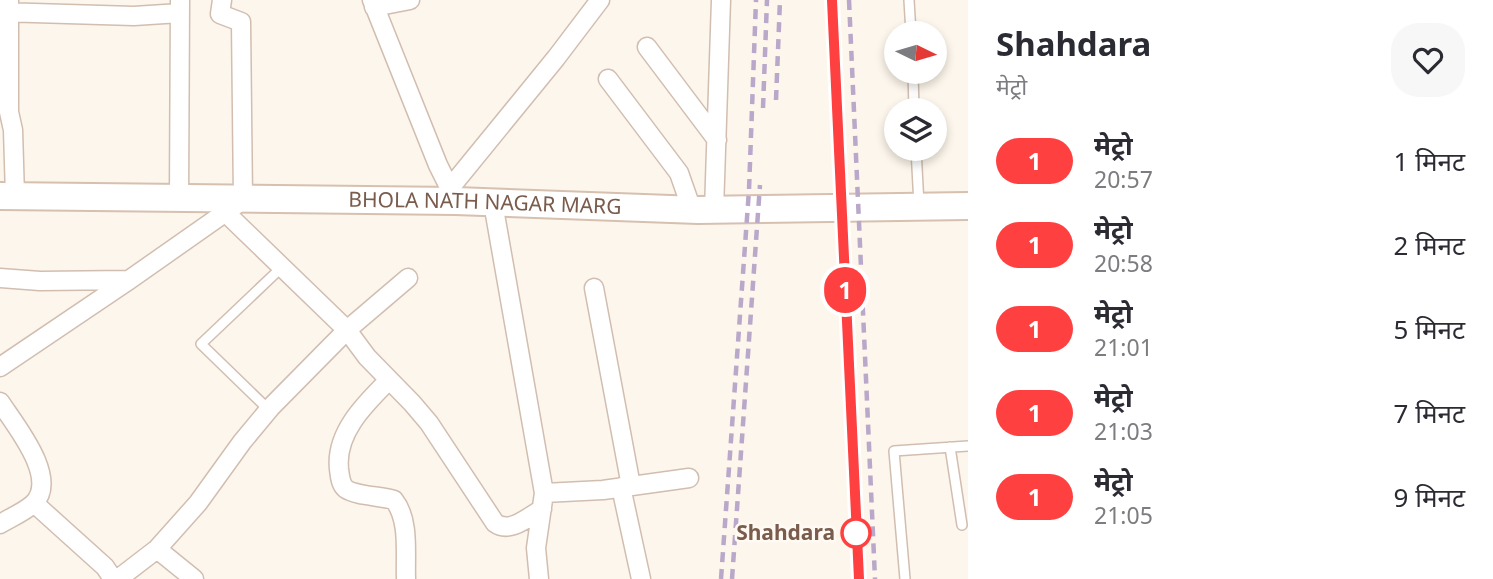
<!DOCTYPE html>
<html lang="hi">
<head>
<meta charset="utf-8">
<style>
  :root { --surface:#fff; --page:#f7f7f7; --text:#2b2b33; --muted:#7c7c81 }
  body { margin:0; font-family:"Noto Sans","Noto Sans Devanagari",sans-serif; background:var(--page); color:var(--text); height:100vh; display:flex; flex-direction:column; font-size:26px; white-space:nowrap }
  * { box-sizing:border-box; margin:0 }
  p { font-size:23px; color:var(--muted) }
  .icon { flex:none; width:38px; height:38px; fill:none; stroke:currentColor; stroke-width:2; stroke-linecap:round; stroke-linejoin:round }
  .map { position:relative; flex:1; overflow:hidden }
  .drawer { display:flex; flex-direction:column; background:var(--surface); width:525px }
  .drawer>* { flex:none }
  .badge { padding:0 14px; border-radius:23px; font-size:24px; line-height:46px }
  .needle { width:46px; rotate:95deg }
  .controls { position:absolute; left:884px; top:21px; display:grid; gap:14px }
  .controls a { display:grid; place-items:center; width:63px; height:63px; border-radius:50%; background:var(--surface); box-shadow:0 4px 10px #0003; font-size:35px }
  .map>.badge { position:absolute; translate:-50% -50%; box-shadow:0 0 0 4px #fff }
  .round { display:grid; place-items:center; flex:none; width:74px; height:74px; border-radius:28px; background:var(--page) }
  .summary { display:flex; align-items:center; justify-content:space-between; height:119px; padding:0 28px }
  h1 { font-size:33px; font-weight:700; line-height:52px }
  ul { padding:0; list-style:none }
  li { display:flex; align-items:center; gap:21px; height:84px; padding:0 28px }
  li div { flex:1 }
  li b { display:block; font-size:26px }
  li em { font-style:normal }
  li .badge { min-width:77px; font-weight:700; text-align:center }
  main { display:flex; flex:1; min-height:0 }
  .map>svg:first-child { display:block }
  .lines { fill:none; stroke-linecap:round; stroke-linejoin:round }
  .lane-casing { stroke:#d1beb0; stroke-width:12 }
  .street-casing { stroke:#d1beb0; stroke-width:21 }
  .secondary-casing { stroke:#d6c0b0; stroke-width:30 }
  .lane { stroke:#fff; stroke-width:9 }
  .street { stroke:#fff; stroke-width:18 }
  .secondary { stroke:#fff; stroke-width:26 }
  .rail { stroke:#b9a8c9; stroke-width:4.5; stroke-dasharray:10 7; stroke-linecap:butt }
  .line-casing { stroke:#fff; stroke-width:16 }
  .line { stroke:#ff4040; stroke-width:10 }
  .stop-dot { fill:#fff; stroke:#ff4040; stroke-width:3.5 }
  .labels { text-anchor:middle; stroke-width:5; stroke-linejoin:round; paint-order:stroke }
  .street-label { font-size:21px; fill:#7a5c4d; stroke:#fffaf3 }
  .stop-label { font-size:21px; font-weight:bold; fill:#7a5c4d; stroke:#fffaf3; text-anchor:end }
</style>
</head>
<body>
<main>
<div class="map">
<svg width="968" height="579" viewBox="0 0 968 579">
  <rect width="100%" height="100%" fill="#fdf6ec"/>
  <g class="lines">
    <defs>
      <path id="lane" d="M909,0L911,33
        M913,72L914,110
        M916,149L919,205
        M269,410L201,344L282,267
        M950,447L962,525
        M905,579L894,451L968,446"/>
      <path id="street" d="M9,0V112L13,130L15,196
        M372,0L438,165L453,195
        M374,7L410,0
        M0,12L134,16L180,13
        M647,47L717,140
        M608,79L679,173L692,210
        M450,188L556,58L600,0
        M179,199L180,0
        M493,203L544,493L536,548L539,579
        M714,210L721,0
        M225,212L347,330L367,357L412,403L429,423L495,523C510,534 528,517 542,509
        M0,278L40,281L129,280
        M594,288L631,486
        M0,367L129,280L243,200L241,22L220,14L222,0
        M388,381C365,404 335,433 339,469C340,476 340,484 346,489C356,496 382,496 394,500C410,520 405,554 406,579
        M0,402C15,425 60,479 33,504C24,512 10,518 0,524
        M621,487L641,579
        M544,493L603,490L689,478
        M34,503L105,567L113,579
        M157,549L194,579
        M118,579L157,549L198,503L242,442L271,407L347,330L408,278"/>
      <g id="secondary">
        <path id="s1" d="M0,196L456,201L698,210L968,206"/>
      </g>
    </defs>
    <!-- lane casing -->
    <use href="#lane" class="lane-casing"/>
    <!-- street casing -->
    <use href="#street" class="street-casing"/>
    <!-- secondary casing -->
    <use href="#secondary" class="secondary-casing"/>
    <!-- lane -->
    <use href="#lane" class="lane"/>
    <!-- street -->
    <use href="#street" class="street"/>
    <!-- secondary -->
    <use href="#secondary" class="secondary"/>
    <!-- rail -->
    <path class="rail" d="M832,0L859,579
      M849,0L875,579
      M776,100L780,0
      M763,108L767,0
      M721,579L749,190L756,0
      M732,579L760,185"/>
  </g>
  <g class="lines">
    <defs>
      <path id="line" d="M832,0L859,579"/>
    </defs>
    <!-- line casing -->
    <use href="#line" class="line-casing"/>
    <!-- line -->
    <use href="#line" class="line"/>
  </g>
  <!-- markers -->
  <circle class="stop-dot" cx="856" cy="533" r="14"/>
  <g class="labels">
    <!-- street labels -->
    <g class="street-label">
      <text dy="7" stroke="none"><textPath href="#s1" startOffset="485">BHOLA NATH NAGAR MARG</textPath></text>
    </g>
    <!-- stop labels -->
    <g class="stop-label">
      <text x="835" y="540">Shahdara</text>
    </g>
  </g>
</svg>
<div class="controls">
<a><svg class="needle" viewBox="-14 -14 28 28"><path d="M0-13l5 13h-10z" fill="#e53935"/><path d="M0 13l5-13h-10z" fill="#7c7c81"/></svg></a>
<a><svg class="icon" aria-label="layers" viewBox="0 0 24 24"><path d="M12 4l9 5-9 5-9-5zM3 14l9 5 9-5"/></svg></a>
</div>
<b class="badge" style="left:845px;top:290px;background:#ff4040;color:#fff">1</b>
</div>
<section class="drawer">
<div class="summary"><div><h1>Shahdara</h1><p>मेट्रो</p></div><a class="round"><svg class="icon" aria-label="heart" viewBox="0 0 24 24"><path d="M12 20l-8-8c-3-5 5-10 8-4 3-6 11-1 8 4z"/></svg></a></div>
<ul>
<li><span class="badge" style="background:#ff4040;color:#fff">1</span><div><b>मेट्रो</b><p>20:57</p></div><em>1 मिनट</em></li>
<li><span class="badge" style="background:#ff4040;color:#fff">1</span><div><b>मेट्रो</b><p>20:58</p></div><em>2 मिनट</em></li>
<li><span class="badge" style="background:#ff4040;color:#fff">1</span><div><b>मेट्रो</b><p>21:01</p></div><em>5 मिनट</em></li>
<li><span class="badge" style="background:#ff4040;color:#fff">1</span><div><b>मेट्रो</b><p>21:03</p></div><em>7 मिनट</em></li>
<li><span class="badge" style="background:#ff4040;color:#fff">1</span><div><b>मेट्रो</b><p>21:05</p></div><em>9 मिनट</em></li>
</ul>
</section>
</main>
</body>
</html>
